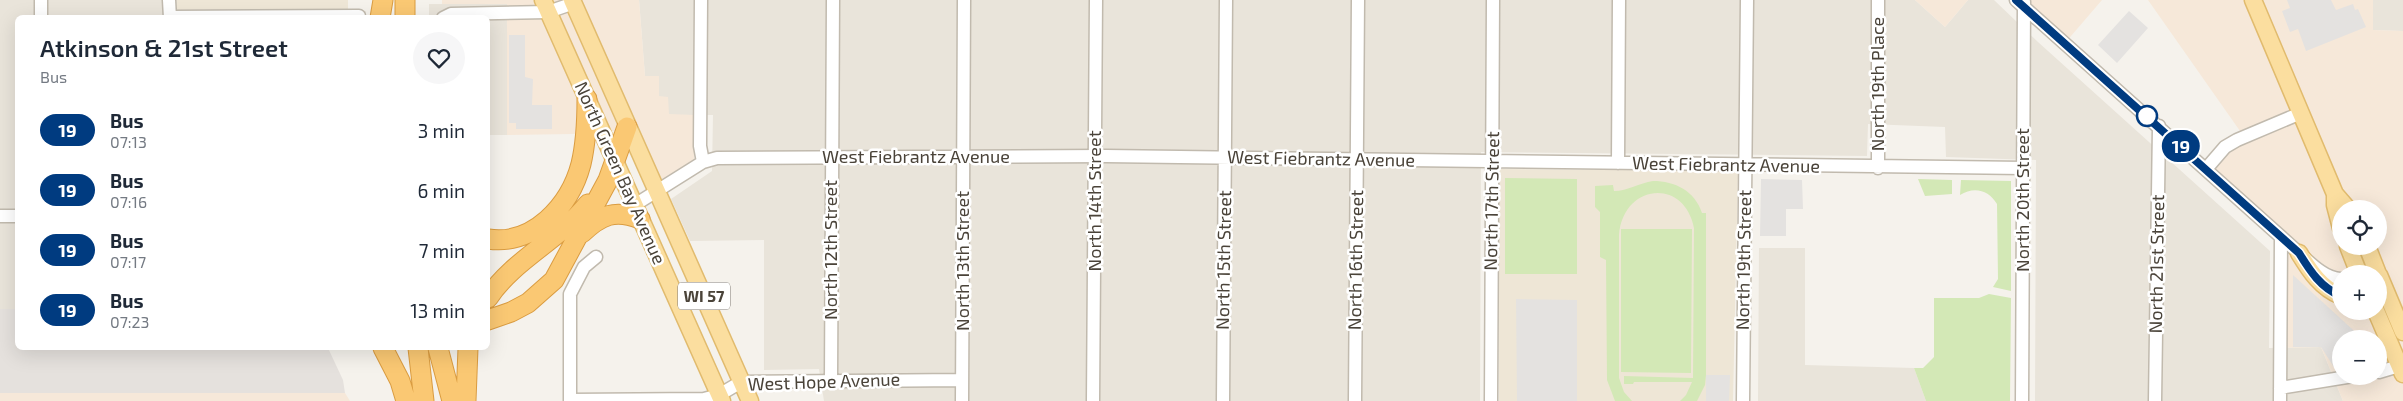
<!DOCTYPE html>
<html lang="en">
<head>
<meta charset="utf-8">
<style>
  :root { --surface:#fff; --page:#f6f6f7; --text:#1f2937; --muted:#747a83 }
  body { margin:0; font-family:"Exo 2",sans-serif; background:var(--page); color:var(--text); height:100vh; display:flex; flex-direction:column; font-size:19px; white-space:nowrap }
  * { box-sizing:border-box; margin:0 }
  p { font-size:16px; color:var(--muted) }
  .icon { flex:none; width:28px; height:28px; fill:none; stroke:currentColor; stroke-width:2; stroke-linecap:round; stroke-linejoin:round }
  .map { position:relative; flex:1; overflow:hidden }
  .sheet { position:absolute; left:15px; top:15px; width:475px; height:335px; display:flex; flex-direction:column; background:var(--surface); border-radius:8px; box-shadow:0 5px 20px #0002 }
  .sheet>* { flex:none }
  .badge { padding:0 10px; border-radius:16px; font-size:18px; line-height:32px }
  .buttons { position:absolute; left:2332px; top:200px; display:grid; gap:10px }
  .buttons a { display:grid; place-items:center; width:55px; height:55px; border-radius:50%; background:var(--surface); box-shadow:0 5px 20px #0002; font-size:25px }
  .map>.badge { position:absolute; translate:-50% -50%; box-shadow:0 0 0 2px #fff }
  .round { display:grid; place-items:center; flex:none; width:52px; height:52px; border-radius:26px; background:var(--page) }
  .summary { display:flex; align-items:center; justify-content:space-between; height:85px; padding:0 25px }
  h1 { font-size:24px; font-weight:600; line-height:38px }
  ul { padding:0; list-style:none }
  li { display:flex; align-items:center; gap:15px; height:60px; padding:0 25px }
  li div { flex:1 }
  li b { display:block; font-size:19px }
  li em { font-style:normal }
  li .badge { min-width:55px; font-weight:700; text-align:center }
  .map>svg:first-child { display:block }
  .residential { fill:#e9e4da }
  .commercial { fill:#f6e8d9; fill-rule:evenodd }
  .industrial { fill:#e5e1dd }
  .education { fill:#eee6d6 }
  .green { fill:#d3e8b6 }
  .parking { fill:#e4e2e0 }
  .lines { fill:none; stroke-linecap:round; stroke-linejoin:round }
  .minor-casing { stroke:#c1baae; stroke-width:15 }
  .major-casing { stroke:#e1bb6e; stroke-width:19 }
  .highway-casing { stroke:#da9c41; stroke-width:21 }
  .minor { stroke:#fff; stroke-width:12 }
  .major { stroke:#fbde9f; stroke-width:16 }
  .highway { stroke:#fac873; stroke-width:19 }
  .line-casing { stroke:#fff; stroke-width:11 }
  .line { stroke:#003b80; stroke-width:8 }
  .stop-dot { fill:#fff; stroke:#003b80; stroke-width:2.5 }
  .labels { text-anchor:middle; stroke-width:5; stroke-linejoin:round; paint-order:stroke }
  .shield { fill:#fff; stroke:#807b74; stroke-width:1 }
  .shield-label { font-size:16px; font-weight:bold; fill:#4a4339 }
  .street-label { font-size:18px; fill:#4a4339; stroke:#fff }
</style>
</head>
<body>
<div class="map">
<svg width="2403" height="401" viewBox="0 0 2403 401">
  <rect width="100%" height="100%" fill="#f5f2ec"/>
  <!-- residential -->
  <path class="residential" d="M0,0H177V7L366,11V18H18L17,309H0Z
    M639,0H1915L1945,27L1968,0H1994L2038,42L2270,251L2269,348L2321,347L2343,401H2035L2036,160L1946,157L1945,127L1868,124L1867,156L1481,152L1480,401H824L819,369L764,370V240L690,241L671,199L712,171L713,115H669L645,76Z
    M2373,0H2403V31L2372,30Z
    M429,4H507V135H488V18H429Z
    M1759,248H1805V365L1914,368L1926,401H1758Z"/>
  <!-- commercial -->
  <path class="commercial" d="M442,0H639L645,76H659V96L668,97L669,114L695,115L694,162L662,185L637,129L573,134L507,135V4H442Z
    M1915,0H1968L1945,27Z
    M2024,0H2102L2065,43Z
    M2148,0H2373V30L2403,31V401H2343L2321,347L2280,348L2281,237L2206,169L2222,143L2240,131ZM2341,209H2379V246H2341ZM2341,274H2379V311H2341ZM2341,339H2379V376H2341Z
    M0,393H345L350,401H0Z"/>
  <!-- industrial -->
  <path class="industrial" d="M0,309H17L18,348H328L343,380L345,393H0Z"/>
  <!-- education -->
  <path class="education" d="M177,0H348V11H184L177,9Z
    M1499,169L1738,171L1733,401H1499Z"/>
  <!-- green -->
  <path class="green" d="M1505,178L1577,179V274H1505Z
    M1918,179L1952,180V194L1925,196Z
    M1961,180L2011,181V291L1993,287L1998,279L1997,204C1989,190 1974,186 1960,195Z
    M1653,181C1675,181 1695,191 1702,213H1706V375L1705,385L1697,401H1680L1686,395L1692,382H1634L1633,384H1624V376L1693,378L1694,228C1684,177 1623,184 1619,235V378L1624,392L1632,401H1615L1607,380L1606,260L1600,257V212L1595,207V186L1613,185L1614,191C1628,191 1639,183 1653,181Z
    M1621,229H1692L1691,373L1621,372Z
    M1989,294L2011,298L2010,401H1926L1914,368H1923L1934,357V298H1979Z"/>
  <!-- parking -->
  <path class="parking" d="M2287,0H2331L2336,10L2353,4L2355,10L2358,9L2366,27L2306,51L2298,29L2290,32L2282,11L2290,8Z
    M2129,11L2148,28L2117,63L2098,45Z
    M509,35H525V77L533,79L532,105H552V129H516V123H509Z
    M1761,179L1802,180L1803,209H1786V236H1760Z
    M2293,275L2363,339H2341V371L2337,372L2321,347H2293Z
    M1516,299L1577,300V401H1517Z
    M1706,375H1730L1729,401H1706Z"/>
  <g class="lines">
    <defs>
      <path id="minor" d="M41,0V18
        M169,0L170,18
        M701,0L700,146L703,162
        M1878,0V168
        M2016,0L2299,253C2310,263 2325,279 2341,279
        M170,17L359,16
        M443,18L451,14L548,12L574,3
        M1618,163L1619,0
        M2206,169L2225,147L2237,140L2301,113
        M633,206L703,162L717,158L1106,156L2023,168
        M0,216H18
        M596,257L584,267L570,294V400L704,399L719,395L741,382L962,380
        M2379,372L2399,366
        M831,380L833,0
        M2280,388L2353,376
        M962,401L964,0
        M1093,401L1096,0
        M1223,401L1226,0
        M1355,401L1358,0
        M1491,401L1493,0
        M1743,401L1747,0
        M2022,401L2024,2
        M2155,401L2159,126
        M2280,401L2281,237"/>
      <path id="major" d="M543,0L722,401
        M572,0L750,401
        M2253,0L2335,194L2348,209
        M2335,194V205L2341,228
        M2348,246L2359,274
        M2367,246L2378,274
        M2299,253C2310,271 2321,288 2341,296
        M2379,275L2403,332
        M2376,311L2403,374"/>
      <path id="highway" d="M405,0V18
        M380,18L383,0
        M582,233C601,215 615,209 640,219
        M488,239C533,246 570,206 581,164C586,143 587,121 587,99
        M488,298C513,260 559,240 588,204
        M488,320L511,312L528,303L554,280L608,180L627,127
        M383,348L400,381L406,401
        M418,348L424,401
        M438,348L452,401
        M466,401L468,348"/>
    </defs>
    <!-- minor casing -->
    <use href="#minor" class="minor-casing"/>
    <!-- major casing -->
    <use href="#major" class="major-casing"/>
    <!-- highway casing -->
    <use href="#highway" class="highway-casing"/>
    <!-- minor -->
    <use href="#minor" class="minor"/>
    <!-- major -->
    <use href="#major" class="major"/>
    <!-- highway -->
    <use href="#highway" class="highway"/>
  </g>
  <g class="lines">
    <defs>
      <path id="line" d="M2016,0L2299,253C2310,271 2321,288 2341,296"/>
    </defs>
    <!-- line casing -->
    <use href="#line" class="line-casing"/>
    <!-- line -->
    <use href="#line" class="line"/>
  </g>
  <!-- markers -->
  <circle class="stop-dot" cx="2147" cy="116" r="10"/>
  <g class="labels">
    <!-- shield labels -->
    <rect class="shield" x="678" y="282.5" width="52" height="27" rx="4"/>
    <g class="shield-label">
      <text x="704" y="302">WI 57</text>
    </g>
    <!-- street labels -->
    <g class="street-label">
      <text transform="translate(1878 84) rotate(-90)" y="6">North 19th Place</text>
      <text x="916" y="163">West Fiebrantz Avenue</text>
      <text transform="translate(1321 159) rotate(1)" y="6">West Fiebrantz Avenue</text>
      <text transform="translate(1726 165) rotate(1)" y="6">West Fiebrantz Avenue</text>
      <text transform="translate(620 173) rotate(66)" y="6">North Green Bay Avenue</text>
      <text transform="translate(2023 200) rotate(-90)" y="6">North 20th Street</text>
      <text transform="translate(1095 201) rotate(-90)" y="6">North 14th Street</text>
      <text transform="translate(1492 201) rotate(-89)" y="6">North 17th Street</text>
      <text transform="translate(831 250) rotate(-90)" y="6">North 12th Street</text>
      <text transform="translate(1224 260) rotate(-89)" y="6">North 15th Street</text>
      <text transform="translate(1356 260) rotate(-89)" y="6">North 16th Street</text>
      <text transform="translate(1744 260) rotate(-89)" y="6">North 19th Street</text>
      <text transform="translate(963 261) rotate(-90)" y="6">North 13th Street</text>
      <text transform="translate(2157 264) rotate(-89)" y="6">North 21st Street</text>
      <text transform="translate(824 382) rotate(-2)" y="6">West Hope Avenue</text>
    </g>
  </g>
</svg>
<div class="buttons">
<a><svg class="icon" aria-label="locate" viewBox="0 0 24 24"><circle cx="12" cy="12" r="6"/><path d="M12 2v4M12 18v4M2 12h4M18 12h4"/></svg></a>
<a>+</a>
<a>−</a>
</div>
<b class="badge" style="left:2181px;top:146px;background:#003b80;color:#fff">19</b>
<section class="sheet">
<div class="summary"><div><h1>Atkinson &amp; 21st Street</h1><p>Bus</p></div><a class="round"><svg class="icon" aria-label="heart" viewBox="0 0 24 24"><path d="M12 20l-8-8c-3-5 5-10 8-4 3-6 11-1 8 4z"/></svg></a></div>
<ul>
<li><span class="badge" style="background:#003b80;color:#fff">19</span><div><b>Bus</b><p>07:13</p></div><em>3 min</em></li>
<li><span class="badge" style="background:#003b80;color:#fff">19</span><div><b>Bus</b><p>07:16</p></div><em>6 min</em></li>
<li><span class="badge" style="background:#003b80;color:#fff">19</span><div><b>Bus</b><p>07:17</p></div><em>7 min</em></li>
<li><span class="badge" style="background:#003b80;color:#fff">19</span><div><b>Bus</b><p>07:23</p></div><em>13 min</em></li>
</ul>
</section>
</div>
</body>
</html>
